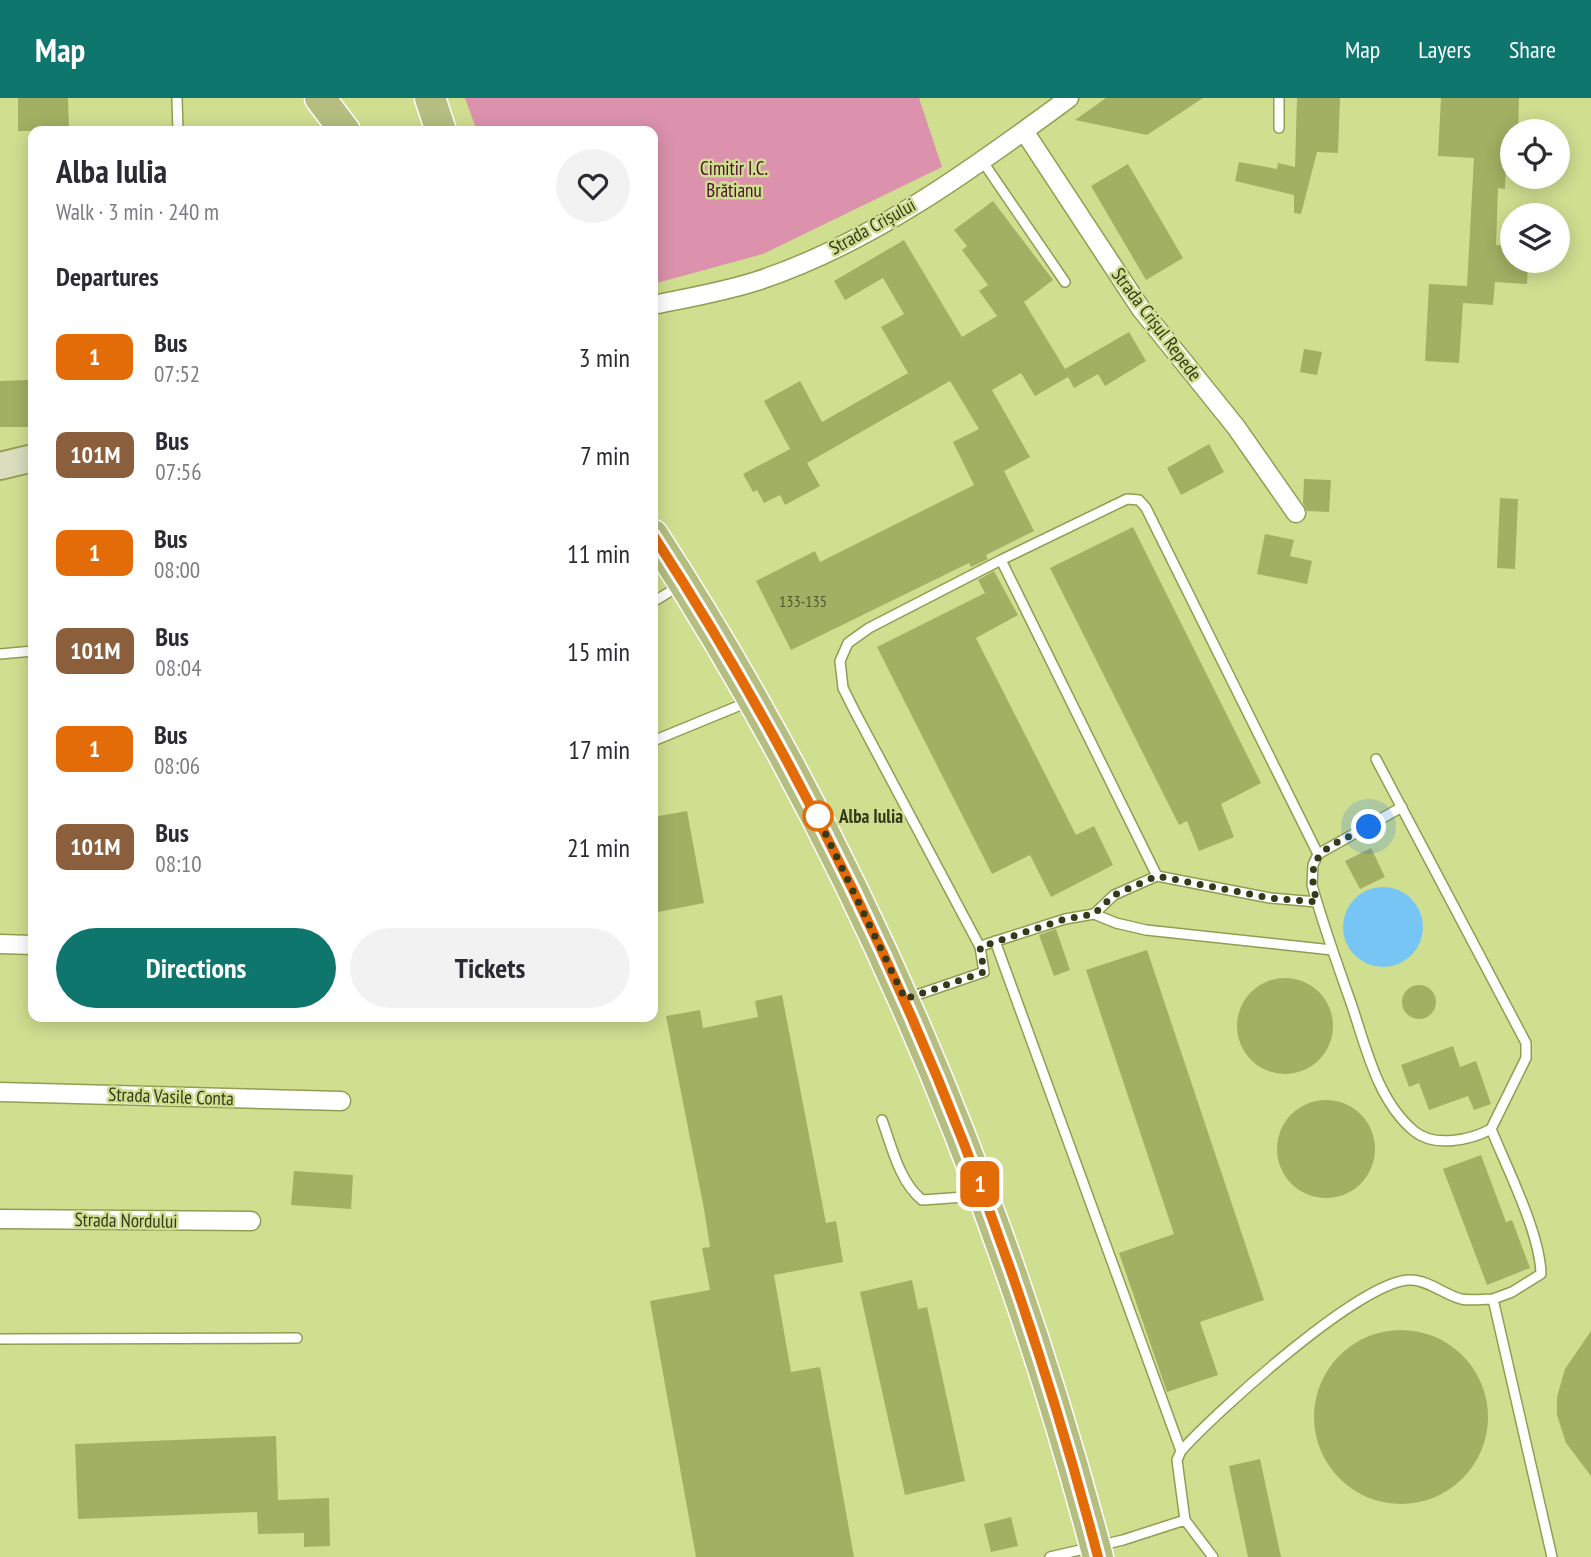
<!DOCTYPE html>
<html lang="en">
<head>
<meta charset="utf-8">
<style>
  :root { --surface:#fff; --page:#f2f2f3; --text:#2b2b33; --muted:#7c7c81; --accent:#0f766e }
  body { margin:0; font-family:"PT Sans Narrow",sans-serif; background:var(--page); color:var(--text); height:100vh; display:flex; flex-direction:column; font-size:26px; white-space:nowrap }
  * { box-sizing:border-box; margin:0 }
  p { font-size:23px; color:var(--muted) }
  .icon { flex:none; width:38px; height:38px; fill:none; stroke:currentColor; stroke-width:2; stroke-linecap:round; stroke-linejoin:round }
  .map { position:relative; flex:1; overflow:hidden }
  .sheet { position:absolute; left:28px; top:28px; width:630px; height:896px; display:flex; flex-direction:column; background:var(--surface); border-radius:14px; box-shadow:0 4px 18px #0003 }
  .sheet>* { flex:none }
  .badge { padding:0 14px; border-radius:10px; font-size:24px; line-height:46px }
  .buttons { position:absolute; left:1500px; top:21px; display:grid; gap:14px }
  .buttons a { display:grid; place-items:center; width:70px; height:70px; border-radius:50%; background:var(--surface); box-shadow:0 4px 18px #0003; font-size:35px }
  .you { position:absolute; width:35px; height:35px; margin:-18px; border:5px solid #fff; border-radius:50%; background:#1a73e8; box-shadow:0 0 0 10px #1a73e833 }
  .map>.badge { position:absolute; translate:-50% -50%; box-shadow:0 0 0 4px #fff }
  h2 { padding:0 28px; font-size:26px; line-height:63px }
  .round { display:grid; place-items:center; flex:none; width:74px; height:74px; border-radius:37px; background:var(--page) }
  .headline { display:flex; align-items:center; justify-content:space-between; height:119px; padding:0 28px }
  h1 { font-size:33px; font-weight:700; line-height:52px }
  .cta { display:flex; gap:14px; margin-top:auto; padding:14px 28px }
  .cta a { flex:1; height:80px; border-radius:42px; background:var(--accent); color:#fff; font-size:28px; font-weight:700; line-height:80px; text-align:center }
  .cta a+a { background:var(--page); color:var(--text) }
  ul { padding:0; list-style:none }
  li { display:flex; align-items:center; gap:21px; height:98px; padding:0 28px }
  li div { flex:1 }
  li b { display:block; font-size:26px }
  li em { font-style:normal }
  li .badge { min-width:77px; font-weight:700; text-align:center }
  header { display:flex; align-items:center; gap:42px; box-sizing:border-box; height:98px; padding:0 35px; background:var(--accent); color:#fff }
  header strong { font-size:33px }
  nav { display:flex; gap:38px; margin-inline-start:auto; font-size:24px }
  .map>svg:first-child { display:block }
  .green { fill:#dc92ac }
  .water { fill:#77c5f5 }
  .building { fill:#a2b063 }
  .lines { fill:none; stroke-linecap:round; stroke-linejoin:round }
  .lane-casing { stroke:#919e51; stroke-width:12 }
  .street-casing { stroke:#919e51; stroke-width:21 }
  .secondary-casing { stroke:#919e51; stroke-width:30 }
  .primary-casing { stroke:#fff; stroke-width:33 }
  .lane { stroke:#fff; stroke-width:9 }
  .street { stroke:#fff; stroke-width:18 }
  .secondary { stroke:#dadebf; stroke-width:26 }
  .primary { stroke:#b5be80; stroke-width:30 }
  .line-casing { stroke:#fff; stroke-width:16 }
  .line { stroke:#e36c09; stroke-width:10 }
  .walk { stroke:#353a1a; stroke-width:7; stroke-dasharray:0 12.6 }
  .stop-dot { fill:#fff; stroke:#e36c09; stroke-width:3.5 }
  .labels { text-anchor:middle; stroke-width:5; stroke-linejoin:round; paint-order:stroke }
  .number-label { font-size:16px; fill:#50582c }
  .park-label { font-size:19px; fill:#4b0d2a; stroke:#d0de90 }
  .street-label { font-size:19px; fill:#353a1a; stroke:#d0de90 }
  .stop-label { font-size:19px; font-weight:bold; fill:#353a1a; stroke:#d0de90; text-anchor:start }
</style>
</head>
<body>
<header>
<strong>Map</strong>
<nav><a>Map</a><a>Layers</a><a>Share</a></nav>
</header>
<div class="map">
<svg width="1591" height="1459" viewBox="0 0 1591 1459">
  <rect width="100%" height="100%" fill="#d0de90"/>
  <!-- green -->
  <path class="green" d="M465,0H919L942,69L763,156L653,186V33H477Z"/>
  <!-- water -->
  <path class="water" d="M1343 829a40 40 0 1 1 80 0a40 40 0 1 1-80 0Z"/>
  <!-- building -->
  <path class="building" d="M18,0H68L69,33H18Z
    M1106,0H1203L1147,37L1075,22Z
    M1297,0H1340L1338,55L1317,54L1301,116L1294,115V97L1235,83L1239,64L1277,71L1278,65L1295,69Z
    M1441,0H1519L1518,33H1512V58H1506L1505,91L1498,90L1496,147L1512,148V163H1528L1527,186L1495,184L1493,207L1463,205L1459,265L1425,263L1429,186L1467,188L1474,60L1438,58Z
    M1128,66L1183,160L1146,182L1091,88Z
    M993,103L1053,182L1024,204L1065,271L1129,234L1146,263L1105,288L1098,276L1074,290L1068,279L1035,298L1021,275L992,292L1030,359L1004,373L1034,433L986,457L988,461L971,469L969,465L791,552L756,483L815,453L820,464L974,387L953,344L979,331L950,283L807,365L820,388L785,407L780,397L764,405L757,392L753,394L743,376L790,351L764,303L800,283L822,324L908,275L881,229L904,216L883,180L845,202L834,183L904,142L962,239L997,218L979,193L988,187L962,152L967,148L954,132Z
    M1304,251L1322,254L1317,277L1300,274Z
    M28,282L29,329H0V283Z
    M1209,346L1224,374L1181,397L1167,370Z
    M1304,381L1331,382L1329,414L1307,413L1303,405Z
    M1500,400L1518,401L1515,471L1497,470Z
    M1133,429L1261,685L1221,706L1234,739L1199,753L1187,723L1179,727L1050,470Z
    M1265,436L1294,442L1290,458L1312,463L1307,486L1257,476Z
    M994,473L1018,517L976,540L1076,737L1094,728L1113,767L1051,799L1030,757L992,776L877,549L985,495L978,482Z
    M687,713L704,805L653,815V719Z
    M1371,750L1385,779L1360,791L1345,763Z
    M1056,831L1070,872L1054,878L1039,837Z
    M1147,852L1264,1202L1200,1224L1218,1277L1167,1294L1119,1155L1174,1136L1086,872Z
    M1237 928a48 48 0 1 1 96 0a48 48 0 1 1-96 0Z
    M1402 904a17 17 0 1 1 34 0a17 17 0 1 1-34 0Z
    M782,897L826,1125L836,1123L843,1164L774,1177L791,1274L820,1269L854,1459H696L650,1203L710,1192L702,1150L710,1149L704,1111L666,918L700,912L703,930L758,919L755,903Z
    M1453,948L1460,969L1476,963L1491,1006L1474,1012L1468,998L1429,1012L1419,985L1409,989L1401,967Z
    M1277 1051a49 49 0 1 1 98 0a49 49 0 1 1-98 0Z
    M1481,1057L1506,1124L1512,1122L1530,1170L1487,1187L1443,1071Z
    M294,1073L353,1077L351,1111L291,1107Z
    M912,1182L918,1211L927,1209L965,1383L905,1397L860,1194Z
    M1314 1319a87 87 0 1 1 174 0a87 87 0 1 1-174 0Z
    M1591,1233V1378L1566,1345L1557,1317V1299L1565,1271Z
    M276,1338L278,1402L329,1400L330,1448L304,1449V1435L258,1436L257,1414L78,1421L75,1346Z
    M1260,1361L1281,1459H1248L1229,1368Z
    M1011,1419L1018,1448L991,1454L984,1426Z"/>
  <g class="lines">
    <defs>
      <path id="lane" d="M177,0L178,33
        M1279,0V30
        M981,61L1065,184
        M653,504L679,488
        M0,556L33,553
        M653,643L748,604
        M1376,661L1526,945V960L1491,1031
        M1402,709L1318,756L1313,767L1312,787C1323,827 1337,865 1351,905C1366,949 1377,1002 1414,1033C1434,1050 1471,1042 1491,1031C1507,1070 1540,1135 1541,1176L1512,1194L1493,1201L1552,1459
        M1157,778L1001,462L1127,401L1139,402L1146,410L1318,756
        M1094,816L1114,797L1157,778L1270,800L1317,804
        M995,843L1181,1353
        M980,849L854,612L843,590L840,563L848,545L869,530L1001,462
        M908,900L984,874L980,849L984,847L1065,821L1094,816L1116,825L1146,832L1332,852
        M882,1022C892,1049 899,1083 922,1102L979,1098
        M0,1241L297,1240
        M1185,1422L1177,1362L1181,1353C1215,1315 1363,1180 1411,1182C1428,1182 1445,1197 1461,1201C1471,1203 1483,1201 1493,1201
        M1050,1459L1123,1442L1185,1422L1213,1459"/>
      <path id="street" d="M1024,33L1141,211L1236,329L1296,415
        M653,207C687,200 723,194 757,183C870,146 974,70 1069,0
        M0,846L33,847
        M0,994L341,1003
        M0,1121L251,1123"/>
      <path id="secondary" d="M0,368L33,360"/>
      <path id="primary" d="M320,0L345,33
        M430,0L441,33
        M653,437C857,752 1002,1097 1098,1459"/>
    </defs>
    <!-- lane casing -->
    <use href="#lane" class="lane-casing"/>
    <!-- street casing -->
    <use href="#street" class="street-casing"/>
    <!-- secondary casing -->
    <use href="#secondary" class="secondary-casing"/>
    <!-- primary casing -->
    <use href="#primary" class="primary-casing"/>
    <!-- lane -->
    <use href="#lane" class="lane"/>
    <!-- street -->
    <use href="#street" class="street"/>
    <!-- secondary -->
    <use href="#secondary" class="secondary"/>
    <!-- primary -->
    <use href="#primary" class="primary"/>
  </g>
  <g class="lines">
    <defs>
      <path id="line" d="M653,437C857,752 1003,1097 1098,1459"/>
    </defs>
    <!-- line casing -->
    <use href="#line" class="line-casing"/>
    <!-- line -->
    <use href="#line" class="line"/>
    <!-- walk -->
    <path class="walk" d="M818,718L816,716L905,901L984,874L980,849L1065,821L1094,816L1114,797L1157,778L1270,800L1317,804C1302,752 1329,749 1369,729"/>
  </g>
  <!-- markers -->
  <circle class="stop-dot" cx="818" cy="718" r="14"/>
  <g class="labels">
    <!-- number labels -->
    <g class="number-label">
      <text x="803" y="509">133-135</text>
    </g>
    <!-- park labels -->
    <g class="park-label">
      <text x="734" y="77">Cimitir I.C.<tspan x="734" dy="22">Brătianu</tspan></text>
    </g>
    <!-- street labels -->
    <g class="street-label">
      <text transform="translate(872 128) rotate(-29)" y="7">Strada Crișului</text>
      <text transform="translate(1157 226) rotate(53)" y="7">Strada Crișul Repede</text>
      <text transform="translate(171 998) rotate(2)" y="7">Strada Vasile Conta</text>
      <text transform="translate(126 1122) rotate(1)" y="7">Strada Nordului</text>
    </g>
    <!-- stop labels -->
    <g class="stop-label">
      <text x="839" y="725">Alba Iulia</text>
    </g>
  </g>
</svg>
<div class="buttons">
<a><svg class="icon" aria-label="locate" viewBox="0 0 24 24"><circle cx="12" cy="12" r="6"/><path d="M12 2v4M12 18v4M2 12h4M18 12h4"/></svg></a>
<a><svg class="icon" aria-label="layers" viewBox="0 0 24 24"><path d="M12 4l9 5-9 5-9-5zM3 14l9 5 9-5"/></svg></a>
</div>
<div class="you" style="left:1369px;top:729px"></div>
<b class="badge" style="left:980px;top:1086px;background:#e36c09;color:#fff">1</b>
<section class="sheet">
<div class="headline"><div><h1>Alba Iulia</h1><p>Walk · 3 min · 240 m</p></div><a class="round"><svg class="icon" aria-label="heart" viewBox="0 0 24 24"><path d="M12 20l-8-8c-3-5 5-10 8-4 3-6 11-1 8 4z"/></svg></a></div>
<h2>Departures</h2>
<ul>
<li><span class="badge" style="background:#e36c09;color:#fff">1</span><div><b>Bus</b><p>07:52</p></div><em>3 min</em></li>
<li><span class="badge" style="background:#8b5e3c;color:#fff">101M</span><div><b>Bus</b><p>07:56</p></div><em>7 min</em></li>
<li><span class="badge" style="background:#e36c09;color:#fff">1</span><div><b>Bus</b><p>08:00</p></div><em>11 min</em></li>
<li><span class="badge" style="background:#8b5e3c;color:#fff">101M</span><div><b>Bus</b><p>08:04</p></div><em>15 min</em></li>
<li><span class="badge" style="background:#e36c09;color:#fff">1</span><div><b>Bus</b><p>08:06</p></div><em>17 min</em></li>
<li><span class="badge" style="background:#8b5e3c;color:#fff">101M</span><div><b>Bus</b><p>08:10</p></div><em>21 min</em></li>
</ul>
<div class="cta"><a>Directions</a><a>Tickets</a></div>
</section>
</div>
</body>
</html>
